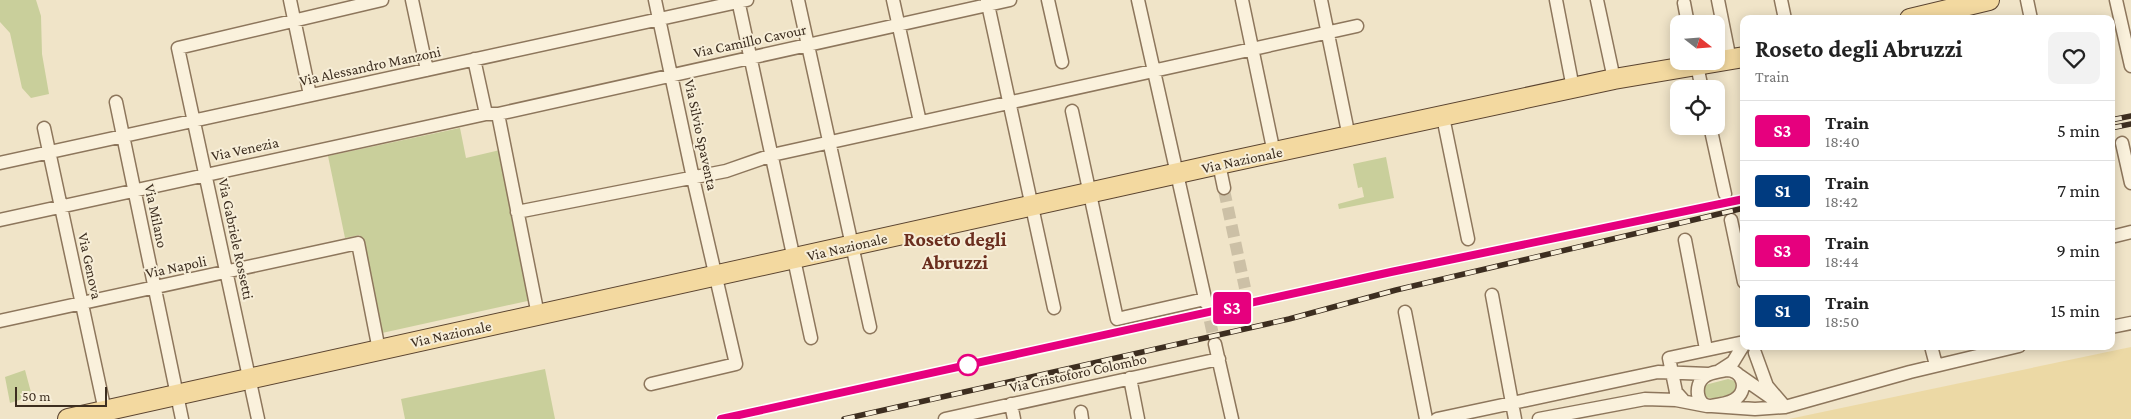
<!DOCTYPE html>
<html lang="en">
<head>
<meta charset="utf-8">
<style>
  :root { --surface:#fff; --page:#f2f2f2; --text:#222; --muted:#767676; --line:#e0e0e0 }
  body { margin:0; font-family:"Crimson Pro",serif; background:var(--page); color:var(--text); height:100vh; display:flex; flex-direction:column; font-size:19px; white-space:nowrap }
  * { box-sizing:border-box; margin:0 }
  p { font-size:16px; color:var(--muted) }
  .icon { flex:none; width:28px; height:28px; fill:none; stroke:currentColor; stroke-width:2; stroke-linecap:round; stroke-linejoin:round }
  .map { position:relative; flex:1; overflow:hidden }
  .sheet { position:absolute; left:1740px; top:15px; width:375px; height:335px; display:flex; flex-direction:column; background:var(--surface); border-radius:10px; box-shadow:0 2px 12px #0003 }
  .sheet>* { flex:none }
  .badge { padding:0 10px; border-radius:4px; font-size:18px; line-height:32px }
  .needle { width:32px; rotate:107deg }
  .buttons { position:absolute; left:1670px; top:15px; display:grid; gap:10px }
  .buttons a { display:grid; place-items:center; width:55px; height:55px; border-radius:10px; background:var(--surface); box-shadow:0 2px 12px #0003; font-size:25px }
  .scale { position:absolute; left:15px; bottom:12px; width:92px; box-sizing:border-box; padding-left:5px; border:2px solid #3d2e20; border-top:0; font-size:14px; line-height:18px; white-space:nowrap; color:#3d2e20; -webkit-text-stroke:4px #f7eed8; paint-order:stroke }
  .map>.badge { position:absolute; translate:-50% -50%; box-shadow:0 0 0 2px #fff }
  .round { display:grid; place-items:center; flex:none; width:52px; height:52px; border-radius:10px; background:var(--page) }
  .head { display:flex; align-items:center; justify-content:space-between; height:85px; padding:0 15px }
  h1 { font-size:24px; font-weight:700; line-height:38px }
  ul { padding:0; list-style:none }
  li { display:flex; align-items:center; gap:15px; height:60px; padding:0 15px; border-top:1px solid var(--line) }
  li div { flex:1 }
  li b { display:block; font-size:19px }
  li em { font-style:normal }
  li .badge { min-width:55px; font-weight:700; text-align:center }
  .map>svg:first-child { display:block }
  .green { fill:#c9cf9b }
  .sand { fill:#ecd9a5 }
  .lines { fill:none; stroke-linecap:round; stroke-linejoin:round }
  .street-tunnel { stroke:#ccc0a6; stroke-width:12; stroke-dasharray:12 6; stroke-linecap:butt }
  .street-casing { stroke:#8d765c; stroke-width:15 }
  .primary-casing { stroke:#5b4430; stroke-width:22 }
  .street { stroke:#faf1dc; stroke-width:12 }
  .primary { stroke:#f3d9a0; stroke-width:20 }
  .rail-casing { stroke:#3d2e20; stroke-width:5.5 }
  .rail { stroke:#f7eed8; stroke-width:4; stroke-dasharray:11; stroke-linecap:butt }
  .line-casing { stroke:#fff; stroke-width:11 }
  .line { stroke:#e6007e; stroke-width:8 }
  .stop-dot { fill:#fff; stroke:#e6007e; stroke-width:2.5 }
  .labels { text-anchor:middle; stroke-width:4; stroke-linejoin:round; paint-order:stroke }
  .street-label { font-size:15px; fill:#3d2e20; stroke:#f7eed8 }
  .district-label { font-size:20px; font-weight:bold; fill:#6b2e1e; stroke:#f7eed8 }
</style>
</head>
<body>
<div class="map">
<svg width="2131" height="419" viewBox="0 0 2131 419">
  <rect width="100%" height="100%" fill="#f0e4c8"/>
  <!-- green -->
  <path class="green" d="M0,0H36L41,16L42,54L49,94L31,98L22,88L10,33L0,22Z
    M460,128L466,158L500,150L532,300L382,333L360,235L345,238L328,156Z
    M1386,157L1394,198L1339,209L1338,204L1364,197L1362,187L1358,188L1353,164Z
    M545,369L555,419H405L401,399Z
    M25,370L32,396L10,403L5,377Z
    M1728,379L1735,381L1736,391C1728,396 1714,400 1705,397L1702,390L1705,385Z"/>
  <!-- sand -->
  <path class="sand" d="M2131,347V419H1789Z"/>
  <g class="lines">
    <!-- street-tunnel -->
    <path class="street-tunnel" d="M1224,190L1245,288
      M1725,194L1731,220
      M1206,303L1215,344"/>
    <defs>
      <path id="street" d="M290,0L310,95
        M412,0L427,70
        M738,0L811,338
        M798,0L870,327
        M893,0L920,122
        M987,0L1054,308
        M1048,0L1062,62
        M1138,0L1206,303
        M1242,0L1274,153
        M1321,0L1349,137
        M1556,0L1573,88
        M1597,0L1614,79
        M1718,0L1730,60
        M1781,0L1785,19
        M2027,0L2031,19
        M2116,0L2131,66
        M1684,3L1688,24
        M474,59L486,114
        M1696,61L1702,89
        M116,102L182,419
        M1072,111L1117,319L1205,299
        M498,114L538,315
        M1443,117L1468,239
        M1710,126L1725,194
        M44,128L105,411
        M2122,143L2131,183
        M0,163L747,0
        M1219,164L1224,188
        M517,212L726,171L772,155L1357,26
        M0,220L486,114H498L1010,0
        M1731,220L1744,282
        M2111,237L2131,232
        M1685,240L1706,349
        M1492,295L1515,419
        M1405,312L1426,419
        M0,321L358,243L379,350
        M2111,327L2131,323
        M1215,344L1232,419
        M1931,346L1936,365
        M1755,353L1767,386L1785,407
        M1726,370C1744,370 1749,391 1734,400C1729,403 1718,405 1711,406C1696,407 1694,385 1704,377C1710,372 1719,372 1726,370Z
        M1719,371L1733,362L1744,344
        M1740,376L1773,399
        M1130,378L1138,419
        M651,384L736,364L693,178L655,0
        M1684,401L1676,392L1669,358L1744,342
        M1011,404L1014,419
        M1712,406L1755,409L1785,407L1910,372L2019,346
        M1081,412L1082,419
        M258,419L178,48L382,0
        M945,419L1219,359
        M1437,419L1658,372L1708,374
        M1539,419L1645,399L1676,400L1707,406"/>
      <path id="primary" d="M1910,19L1989,0
        M68,419L1219,164L1614,79L1744,57"/>
    </defs>
    <!-- street casing -->
    <use href="#street" class="street-casing"/>
    <!-- primary casing -->
    <use href="#primary" class="primary-casing"/>
    <!-- street -->
    <use href="#street" class="street"/>
    <!-- primary -->
    <use href="#primary" class="primary"/>
    <defs>
      <path id="rail" d="M2111,120L2131,116
        M2111,128L2131,124
        M721,419L1391,272L1744,199
        M844,419L1289,319L1396,290L1744,208"/>
    </defs>
    <!-- rail casing -->
    <use href="#rail" class="rail-casing"/>
    <!-- rail -->
    <use href="#rail" class="rail"/>
  </g>
  <g class="lines">
    <defs>
      <path id="line" d="M721,419L1391,272L1744,199"/>
    </defs>
    <!-- line casing -->
    <use href="#line" class="line-casing"/>
    <!-- line -->
    <use href="#line" class="line"/>
  </g>
  <!-- markers -->
  <circle class="stop-dot" cx="968" cy="365" r="10"/>
  <g class="labels">
    <!-- street labels -->
    <g class="street-label">
      <text transform="translate(750 41) rotate(-12)" y="5">Via Camillo Cavour</text>
      <text transform="translate(370 66) rotate(-12)" y="5">Via Alessandro Manzoni</text>
      <text transform="translate(701 135) rotate(78)" y="5">Via Silvio Spaventa</text>
      <text transform="translate(245 149) rotate(-12)" y="5">Via Venezia</text>
      <text transform="translate(1242 160) rotate(-12)" y="5">Via Nazionale</text>
      <text transform="translate(156 216) rotate(78)" y="5">Via Milano</text>
      <text transform="translate(236 239) rotate(78)" y="5">Via Gabriele Rossetti</text>
      <text transform="translate(847 247) rotate(-13)" y="5">Via Nazionale</text>
      <text transform="translate(90 266) rotate(78)" y="5">Via Genova</text>
      <text transform="translate(176 267) rotate(-12)" y="5">Via Napoli</text>
      <text transform="translate(451 334) rotate(-12)" y="5">Via Nazionale</text>
      <text transform="translate(1078 373) rotate(-12)" y="5">Via Cristoforo Colombo</text>
    </g>
    <!-- district labels -->
    <g class="district-label">
      <text x="955" y="246">Roseto degli<tspan x="955" dy="23">Abruzzi</tspan></text>
    </g>
  </g>
</svg>
<div class="buttons">
<a><svg class="needle" viewBox="-14 -14 28 28"><path d="M0-13l5 13h-10z" fill="#e53935"/><path d="M0 13l5-13h-10z" fill="#767676"/></svg></a>
<a><svg class="icon" aria-label="locate" viewBox="0 0 24 24"><circle cx="12" cy="12" r="6"/><path d="M12 2v4M12 18v4M2 12h4M18 12h4"/></svg></a>
</div>
<div class="scale">50 m</div>
<b class="badge" style="left:1232px;top:308px;background:#e6007e;color:#fff">S3</b>
<section class="sheet">
<div class="head"><div><h1>Roseto degli Abruzzi</h1><p>Train</p></div><a class="round"><svg class="icon" aria-label="heart" viewBox="0 0 24 24"><path d="M12 20l-8-8c-3-5 5-10 8-4 3-6 11-1 8 4z"/></svg></a></div>
<ul>
<li><span class="badge" style="background:#e6007e;color:#fff">S3</span><div><b>Train</b><p>18:40</p></div><em>5 min</em></li>
<li><span class="badge" style="background:#003b80;color:#fff">S1</span><div><b>Train</b><p>18:42</p></div><em>7 min</em></li>
<li><span class="badge" style="background:#e6007e;color:#fff">S3</span><div><b>Train</b><p>18:44</p></div><em>9 min</em></li>
<li><span class="badge" style="background:#003b80;color:#fff">S1</span><div><b>Train</b><p>18:50</p></div><em>15 min</em></li>
</ul>
</section>
</div>
</body>
</html>
